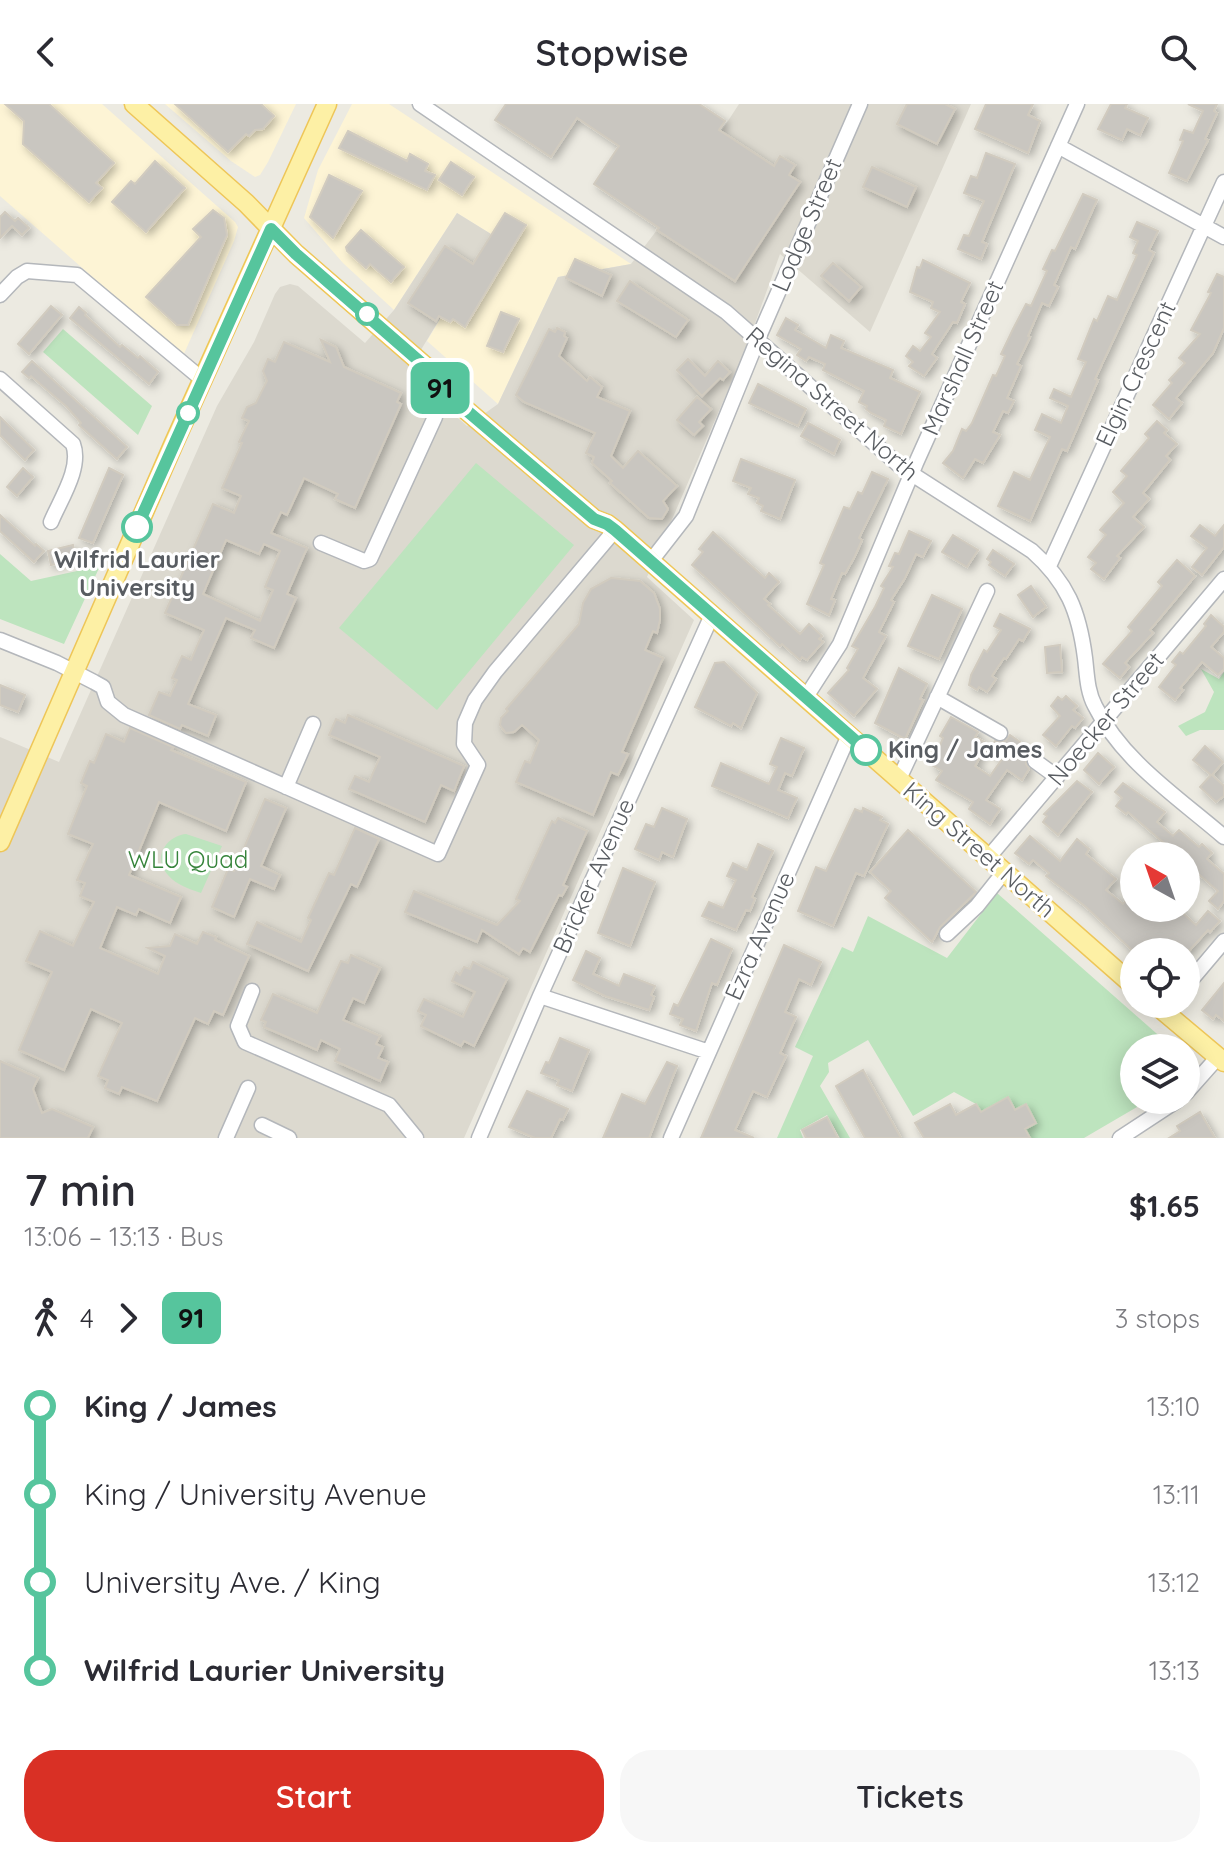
<!DOCTYPE html>
<html lang="en">
<head>
<meta charset="utf-8">
<style>
  :root { --surface:#fff; --page:#f7f7f7; --text:#2b2b33; --muted:#7c7c81; --accent:#d93025 }
  body { margin:0; font-family:Quicksand,sans-serif; background:var(--page); color:var(--text); height:100vh; display:flex; flex-direction:column; font-size:30px; white-space:nowrap }
  * { box-sizing:border-box; margin:0 }
  p { font-size:26px; color:var(--muted) }
  .icon { flex:none; width:44px; height:44px; fill:none; stroke:currentColor; stroke-width:2; stroke-linecap:round; stroke-linejoin:round }
  .map { position:relative; height:1034px; overflow:hidden }
  .drawer { display:flex; flex-direction:column; background:var(--surface); flex:1 }
  .drawer>* { flex:none }
  .badge { padding:0 16px; border-radius:12px; font-size:28px; line-height:52px }
  .needle { width:52px; rotate:320deg }
  .fabs { position:absolute; left:1120px; top:738px; display:grid; gap:16px }
  .fabs a { display:grid; place-items:center; width:80px; height:80px; border-radius:50%; background:var(--surface); box-shadow:0 4px 20px #0003; font-size:40px }
  .map>.badge { position:absolute; translate:-50% -50%; box-shadow:0 0 0 4px #fff }
  .legs { display:flex; align-items:center; gap:12px; height:88px; padding:0 24px; font-size:26px }
  .legs p { margin-inline-start:auto }
  .head { display:flex; align-items:center; justify-content:space-between; height:136px; padding:0 24px }
  h1 { font-size:44px; font-weight:600; line-height:60px }
  .button { display:flex; gap:16px; margin-top:auto; padding:16px 24px }
  .button a { flex:1; height:92px; border-radius:32px; background:var(--accent); color:#fff; font-size:32px; font-weight:600; line-height:92px; text-align:center }
  .button a+a { background:var(--page); color:var(--text) }
  ul { padding:0 24px; list-style:none }
  li { display:flex; align-items:center; gap:28px; height:88px; font-size:30px }
  li i { display:grid; place-items:center; width:12px; height:100%; margin:0 10px; background:currentColor }
  li i::after { content:''; width:20px; height:20px; margin:-10px; border:6px solid; border-radius:50%; background:var(--surface) }
  li p { margin-inline-start:auto }
  li:first-child i { background:linear-gradient(#0000 50%,currentColor 0) }
  li:last-child i { background:linear-gradient(currentColor 50%,#0000 0) }
  header { display:flex; justify-content:space-between; align-items:center; height:104px; padding:0 24px; background:var(--surface); font-size:36px; font-weight:600 }
  .map>svg:first-child { display:block }
  .commercial { fill:#fdf4d5 }
  .education { fill:#dcd9cf }
  .green { fill:#bde4be }
  .building { fill:#c9c6c0; stroke:#d1cbbf; stroke-width:2; fill-rule:evenodd; filter:url(#shadow) }
  .lines { fill:none; stroke-linecap:round; stroke-linejoin:round }
  .minor-casing { stroke:#b4b7bb; stroke-width:17 }
  .major-casing { stroke:#eec658; stroke-width:21 }
  .minor { stroke:#fff; stroke-width:14 }
  .major { stroke:#fdf0a5; stroke-width:18 }
  .line-1-casing { stroke:#fff; stroke-width:18 }
  .line-1 { stroke:#56c59d; stroke-width:12 }
  .stop-1-dot { fill:#fff; stroke:#56c59d; stroke-width:4 }
  .labels { text-anchor:middle; stroke-width:6; stroke-linejoin:round; paint-order:stroke }
  .street-label { font-size:24px; fill:#595d62; stroke:#fff }
  .stop-label { font-size:24px; font-weight:bold; fill:#595d62; stroke:#fff }
  .park-label { font-size:24px; fill:#36843b; stroke:#fff }
</style>
</head>
<body>
<header><svg class="icon" aria-label="back" viewBox="0 0 24 24"><path d="M15 5l-7 7 7 7"/></svg>Stopwise<svg class="icon" aria-label="search" viewBox="0 0 24 24"><circle cx="10" cy="10" r="6"/><path d="M15 15l6 6"/></svg></header>
<div class="map">
<svg width="1224" height="1034" viewBox="0 0 1224 1034">
  <defs>
    <filter id="shadow"><feDropShadow dx="3.5" dy="3.5" stdDeviation="4" flood-color="#0004"/></filter>
  </defs>
  <rect width="100%" height="100%" fill="#eceae1"/>
  <!-- commercial -->
  <path class="commercial" d="M0,0H102L235,118L238,123L234,137L183,252L0,92Z
    M165,0H296L268,58L260,71L255,73L231,57Z
    M352,0H389L631,160L558,173L498,300L427,237L491,130L457,109L394,206L343,159L304,114L318,66Z"/>
  <!-- education -->
  <path class="education" d="M739,0H971L870,228L780,150L745,247L647,473L694,516L464,1034H0V633L59,658L217,302L254,238L275,190L280,183L290,180L298,182L365,239L394,206L457,109L491,130L407,269L467,322L498,300L558,173L631,160L657,126Z"/>
  <!-- green -->
  <path class="green" d="M63,225L152,302L138,331L43,248Z
    M476,359L574,441L437,606L339,524Z
    M0,450L31,477L100,462L64,540L0,515Z
    M1201,565L1219,575L1224,568V626H1200L1186,632L1178,622L1205,608L1214,588Z
    M186,730L222,742L201,789C190,785 176,781 168,771C152,754 166,732 186,730Z
    M997,789L1173,944H1134V996H1149L1084,1034H1030L1025,1025L1036,1018L1026,1000L1015,1006L1008,993L981,1008L976,1000L954,988L913,1012L868,936L828,959L829,968L820,982L850,1034H840L827,1011L800,1026L803,1034H777L813,952L795,943L842,843L853,848L868,812L947,854Z"/>
  <!-- building -->
  <path class="building" d="M5,0H49L114,59L96,79L102,84L89,98L23,40L24,17Z
    M175,0H261L274,12L263,25L255,26L249,32L246,30L228,48Z
    M506,0H699L725,17L719,26L774,62L780,52L795,61L789,71L800,78L735,177L657,126L659,124L594,80L619,42L577,14L551,53L495,16Z
    M907,0H945L955,5L937,40L897,20Z
    M986,0H1033L1028,11L1040,17L1028,49L975,25Z
    M1111,0H1127L1125,4L1148,14L1140,31L1127,25L1122,36L1098,25Z
    M1188,0H1217L1214,7L1217,9L1205,35L1208,36L1187,77L1169,69L1183,37L1180,36L1184,26L1193,29L1203,7Z
    M348,27L407,57L410,50L428,60L425,67L435,71L427,86L339,44Z
    M986,49L1015,60L982,138L987,140L981,155L958,145L964,131L969,132L984,97L964,89L971,72L977,74Z
    M155,57L185,84L146,128L112,98L131,77L135,80Z
    M451,58L474,73L462,91L439,76Z
    M872,63L916,83L907,103L863,83Z
    M329,71L362,87L333,134L310,113Z
    M1083,90L1097,96L1075,145L1071,143L1054,181L1058,183L1049,202L1042,199L1028,232L1030,233L1017,260L1021,262L1007,294L1014,297L1008,309L1003,307L993,328L1000,331L983,359L975,355L963,374L943,359L953,347L962,325L966,327L972,319L993,271L996,272L1005,252L1001,250L1013,225L1026,200L1031,202L1047,167L1043,165L1052,146L1055,147Z
    M213,106L224,114L227,131L188,221H177L146,193L201,133L193,125Z
    M5,108L15,117L18,114L29,124L22,131L12,122L0,134V113Z
    M505,109L526,121L465,223L453,215L450,218L439,212L436,217L408,199L445,142L473,160Z
    M1137,118L1158,127L1149,146L1154,149L1095,275L1098,276L1067,347L1062,345L1030,417L998,402L1014,368L1030,376L1050,333L1035,326L1042,310L1061,319L1068,302L1050,294L1054,285L1071,293L1086,258L1078,255L1094,215L1097,217L1108,192L1117,196L1137,151L1133,149L1138,137L1130,133Z
    M361,126L404,163L391,178L370,160L366,164L347,147L346,143Z
    M575,155L611,171L602,192L566,174Z
    M923,156L970,179L961,198L965,200L957,219L953,218L932,250L937,254L924,272L909,262L913,258L906,252L913,242L920,247L931,233L925,229L940,208L931,204L933,198L910,188L917,163L920,164Z
    M833,159L861,183L849,197L821,172Z
    M1217,170L1224,173V224L1213,249L1176,294L1182,299L1169,315L1153,301L1172,279L1169,276L1185,259L1179,254L1200,230L1191,226L1211,189L1208,188Z
    M630,177L688,216L676,233L617,197Z
    M51,202L62,211L29,250L18,240Z
    M79,203L86,209L85,211L120,243L122,241L138,254L140,252L158,268L149,280L70,214Z
    M501,208L519,215L503,248L487,242Z
    M786,214L798,221L795,226L826,244L831,231L844,237L841,244L893,266L890,274L920,288L901,330L884,322L886,316L871,309L866,305L867,302L859,298L864,287L823,266L825,260L809,253L806,257L797,251L801,245L777,231Z
    M557,224L565,228L564,232L567,234L559,252L587,277L590,273L602,283L597,293L630,307L611,352L623,364L638,347L677,382L663,397L668,405L662,415L649,414L610,379L612,377L592,359L594,353L586,349L595,329L524,298L516,291L549,225L555,228Z
    M321,236L336,243L344,263L401,289L397,298L401,300L355,404L335,395L338,390L304,374L287,411L281,408L271,429L307,444L287,490L296,494L274,544L251,534L255,526L226,514L188,600L216,611L208,632L182,621L180,625L149,611L159,588L170,592L177,576L172,574L182,552L191,556L204,526L165,509L213,400L234,409L241,392L222,384L242,339L239,338L249,317L242,314L247,303L256,299L267,277L263,267L268,255L275,258L284,238L330,258ZM226,436L259,450L264,440L280,447L265,483L273,486L260,517L203,490Z
    M688,255L705,272L718,257L730,268L723,276L720,274L702,292L677,266Z
    M32,257L127,343L117,355L79,321L81,319L67,303L31,272L29,274L22,268Z
    M758,280L806,305L798,322L749,299Z
    M697,293L711,305L699,318L703,322L694,331L677,316Z
    M0,313L34,346L25,356L0,331Z
    M1157,317L1167,326L1164,329L1177,340L1166,352L1170,356L1143,389L1149,395L1133,413L1144,423L1117,452L1120,454L1104,475L1091,465L1096,459L1088,453L1106,431L1100,426L1124,399L1113,388L1127,372L1121,367L1149,334L1145,330Z
    M808,319L840,336L834,350L801,332Z
    M741,355L795,376L780,415L761,407L763,402L757,399L759,394L748,390L751,384L733,377Z
    M23,364L33,373L17,392L7,383Z
    M109,364L123,371L93,439L79,434Z
    M872,368L888,375L859,434L862,436L855,452L845,470L842,469L831,495L835,496L829,511L807,500L824,461L820,459L844,403L850,405L858,388L862,390Z
    M0,411L35,442L36,440L44,447L34,458L0,427Z
    M1200,421L1215,432L1224,421V443L1202,471L1192,463L1207,444L1191,432Z
    M909,427L931,437L923,453L916,450L905,474L891,496L894,498L879,528L886,532L863,574L877,585L854,612L828,589L849,566L847,564L858,545L852,542L875,503L884,484L881,482L893,463L889,462L895,449L899,450Z
    M713,428L765,474L769,469L779,478L764,495L770,500L768,501L800,530L809,520L822,532L819,535L823,538L807,556L802,553L800,556L782,540L780,542L692,461L703,448L699,445Z
    M953,431L978,446L967,463L942,448Z
    M73,441L76,455L51,461L48,447Z
    M993,446L1014,460L1005,472L989,461L991,458L987,455Z
    M1177,456L1195,472L1150,526L1153,529L1125,559L1129,563L1120,574L1103,560L1132,527L1128,523L1162,482L1158,478Z
    M611,474L640,477L654,489L660,505V516L657,529L653,527L645,546L663,554L622,648L628,650L618,671L611,668L593,711L516,678L525,657L530,659L539,636L522,621L514,628L506,629L500,621L501,614L508,607L506,605L579,520L583,499L591,485Z
    M1031,482L1046,503L1033,513L1018,491Z
    M932,491L962,505L939,555L908,542Z
    M1000,510L1030,525L1023,537L1019,535L1006,555L1004,554L992,572L996,575L987,588L979,583L977,586L969,581L971,571L984,546L987,548L1001,526L994,522Z
    M1211,511L1224,523V528L1211,543L1224,554V565L1218,571L1202,558L1180,584L1183,586L1175,596L1159,583L1176,561L1172,558L1180,548L1183,550L1206,522L1204,520Z
    M1060,541L1062,568L1047,569L1045,543Z
    M724,558L757,589L741,624L733,619L731,622L695,603L715,559Z
    M899,564L927,580L920,595L923,596L905,635L875,619Z
    M0,581L25,591L18,608L0,601Z
    M1066,592L1077,602L1073,606L1083,614L1075,624L1072,622L1056,642L1043,631L1060,612L1051,602L1058,593L1062,596Z
    M348,611L464,662L454,687L441,681L425,718L349,685L355,672L369,678L380,653L329,631L336,615L345,619Z
    M951,613L978,628L975,633L988,640L975,662L990,672L1002,655L989,646L995,637L1004,638L1010,631L1033,647L1027,652L1026,660L1029,665L1022,676L1007,666L986,696L1000,705L990,720L969,705L973,698L936,676L942,667L932,661L943,634L940,632Z
    M130,624L173,643L171,646L246,678L226,727L159,698L129,771L181,793L170,819L139,805L136,811L117,803L100,844L158,870L165,852L148,844L170,842L175,830L197,840L203,828L216,833L215,836L249,852L223,911L214,907L208,920L195,914L157,997L122,983L119,990L105,984L108,976L98,972L122,919L91,905L64,966L19,946L52,868L26,857L40,827L73,842L94,798L80,792L85,779L77,776L93,740L68,730L87,682L81,679L90,657L94,659L106,630L124,638Z
    M781,634L804,644L792,672L785,669L778,686L797,694L788,714L712,682L721,659L769,680L777,663L770,660Z
    M1205,642L1223,658L1212,671L1224,682V692L1216,698L1200,683L1211,671L1193,656Z
    M1098,649L1114,663L1099,680L1084,666Z
    M1077,677L1092,688L1058,731L1043,718L1047,712L1044,710Z
    M1123,679L1165,708L1157,718L1173,732L1179,726L1199,743L1202,740L1212,749L1207,755L1224,770V797L1218,805L1209,797L1218,787L1186,759V752H1179L1128,708L1126,710L1116,702L1122,694L1115,688Z
    M265,695L286,704L261,762L280,771L274,785L250,775L234,813L212,803L228,765L234,767Z
    M662,704L687,715L673,753L662,748L659,756L635,745L646,720L654,723Z
    M863,704L882,713L880,716L888,720L864,772L856,769L833,822L798,807L816,763L826,767L855,705L862,708Z
    M558,714L587,727L563,781L567,783L562,792L559,791L530,848L523,844L519,850L482,826L477,838L405,808L414,787L497,821L520,797L516,795L552,717L555,719Z
    M355,724L379,735L357,783L351,780L308,867L247,840L257,818L301,838L311,816L308,814L329,769L334,771Z
    M908,726L976,788L940,823L932,838L885,794L891,787L870,768Z
    M1030,732L1060,757L1077,735L1089,745L1086,750L1116,775L1106,786L1123,800L1134,788V804H1177L1196,821L1208,807L1220,817L1210,828L1208,826L1188,848H1134L1086,803L1046,772L1049,769L1033,756L1029,760L1015,749Z
    M758,740L773,747L752,793L755,795L750,807L746,806L736,826L702,812L709,798L723,804L736,776L727,772L733,759L747,766Z
    M623,764L655,778L630,842L598,829Z
    M711,835L732,845L717,881L712,879L696,927L680,921L683,915L670,910L674,900L678,902Z
    M784,841L821,858L811,881L799,875L785,908L796,913L780,949L786,952L767,993L753,987L735,1026L754,1034H701Z
    M586,847L600,854L593,870L619,882L624,870L655,882L651,891L654,893L649,906L605,892L573,876Z
    M351,851L380,864L364,899L353,894L343,916L380,932L376,940L383,943L378,954L388,958L380,977L335,957L340,945L321,936L317,946L264,923L266,918L261,916L273,890L317,909L341,857L348,859Z
    M473,858L507,875L474,942L464,937L461,942L421,922L426,911L418,907L424,895L463,913L475,888L452,877L456,868L460,871L464,863L470,865Z
    M1224,879V917L1216,911L1213,915L1202,906Z
    M560,934L589,946L572,987L557,981L559,976L541,969L546,958L549,959Z
    M0,957L38,974L33,985L42,1009L52,1005L93,1023L88,1034H0Z
    M667,958L677,962L649,1034H603L622,990L645,1000Z
    M863,966L901,1034H865L836,982Z
    M527,987L568,1005L563,1016L560,1015L551,1034H535L509,1023Z
    M1008,993L1015,1006L1026,1000L1036,1019L1025,1025L1030,1034H924L915,1019L950,1000L956,1011L976,1000L981,1008Z
    M1200,1008L1215,1034H1169L1180,1027L1177,1022Z
    M827,1013L838,1034H806L802,1026Z"/>
  <g class="lines">
    <defs>
      <path id="minor" d="M420,0L726,208L901,363L1032,447C1067,478 1079,507 1085,554C1087,570 1087,587 1095,602C1122,657 1179,694 1224,733
        M1058,42L1224,133
        M0,191L17,173L27,167L77,171L203,276
        M0,275L73,340C82,364 60,396 51,418
        M321,439L364,457L370,455L435,313L430,286L434,270
        M651,457L686,412L757,237L860,0
        M1049,462L1224,78
        M0,536L57,559L94,578L103,583L108,598L124,611L438,750L478,661L464,640L465,619L475,596L495,568L615,426
        M806,593L840,540L916,359L1077,0
        M937,593L1000,629
        M1035,657L1057,673
        M899,675L987,487
        M286,683L313,620
        M988,754L1224,475
        M947,830L977,802L1004,768
        M1186,882L1224,837
        M252,887L238,922L245,938L389,1001L416,1034
        M540,892L709,948
        M1186,989L1218,953
        M262,1021L289,1034
        M226,1034L248,984
        M479,1034L540,892L712,511
        M671,1034L849,631
        M1120,1034L1178,996"/>
      <path id="major" d="M134,0L246,99L296,150L434,270L446,274
        M434,270L439,283L594,415L607,420L615,426L1134,882
        M0,738L174,339L327,0
        M1155,900L1224,958"/>
    </defs>
    <!-- minor casing -->
    <use href="#minor" class="minor-casing"/>
    <!-- major casing -->
    <use href="#major" class="major-casing"/>
    <!-- minor -->
    <use href="#minor" class="minor"/>
    <!-- major -->
    <use href="#major" class="major"/>
  </g>
  <g class="lines">
    <defs>
      <path id="line-1" d="M137,423L271,125L296,150L434,270L439,283L594,415L607,420L615,426L866,646"/>
    </defs>
    <!-- line-1 casing -->
    <use href="#line-1" class="line-1-casing"/>
    <!-- line-1 -->
    <use href="#line-1" class="line-1"/>
  </g>
  <!-- markers -->
  <g class="stop-1-dot">
    <circle cx="367" cy="210" r="10"/>
    <circle cx="188" cy="309" r="10"/>
    <circle cx="137" cy="423" r="14"/>
    <circle cx="866" cy="646" r="14"/>
  </g>
  <g class="labels">
    <!-- street labels -->
    <g class="street-label">
      <text transform="translate(807 121) rotate(-67)" y="8">Lodge Street</text>
      <text transform="translate(963 254) rotate(-66)" y="8">Marshall Street</text>
      <text transform="translate(1136 270) rotate(-65)" y="8">Elgin Crescent</text>
      <text transform="translate(832 300) rotate(41)" y="8">Regina Street North</text>
      <text transform="translate(1106 615) rotate(-50)" y="8">Noecker Street</text>
      <text transform="translate(979 746) rotate(41)" y="8">King Street North</text>
      <text transform="translate(594 772) rotate(-66)" y="8">Bricker Avenue</text>
      <text transform="translate(760 832) rotate(-66)" y="8">Ezra Avenue</text>
    </g>
    <!-- stop labels -->
    <g class="stop-label">
      <text x="137" y="464">Wilfrid Laurier<tspan x="137" dy="28">University</tspan></text>
      <text x="888" y="654" text-anchor="start">King / James</text>
    </g>
    <!-- park labels -->
    <g class="park-label">
      <text x="188" y="764">WLU Quad</text>
    </g>
  </g>
</svg>
<div class="fabs">
<a><svg class="needle" viewBox="-14 -14 28 28"><path d="M0-13l5 13h-10z" fill="#e53935"/><path d="M0 13l5-13h-10z" fill="#7c7c81"/></svg></a>
<a><svg class="icon" aria-label="locate" viewBox="0 0 24 24"><circle cx="12" cy="12" r="6"/><path d="M12 2v4M12 18v4M2 12h4M18 12h4"/></svg></a>
<a><svg class="icon" aria-label="layers" viewBox="0 0 24 24"><path d="M12 4l9 5-9 5-9-5zM3 14l9 5 9-5"/></svg></a>
</div>
<b class="badge" style="left:440px;top:284px;background:#56c59d;color:#111">91</b>
</div>
<section class="drawer">
<div class="head"><div><h1>7 min</h1><p>13:06 – 13:13 · Bus</p></div><b>$1.65</b></div>
<div class="legs"><svg class="icon" aria-label="walk" viewBox="0 0 24 24"><circle cx="13" cy="4" r="2"/><path d="M13 8l-2 6 4 7M11 14l-3 7M7 12l3-4h3l4 4"/></svg>4<svg class="icon" aria-label="forward" viewBox="0 0 24 24"><path d="M9 5l7 7-7 7"/></svg><b class="badge" style="background:#56c59d;color:#111">91</b><p>3 stops</p></div>
<ul>
<li><i style="color:#56c59d"></i><b>King / James</b><p>13:10</p></li>
<li><i style="color:#56c59d"></i><span>King / University Avenue</span><p>13:11</p></li>
<li><i style="color:#56c59d"></i><span>University Ave. / King</span><p>13:12</p></li>
<li><i style="color:#56c59d"></i><b>Wilfrid Laurier University</b><p>13:13</p></li>
</ul>
<div class="button"><a>Start</a><a>Tickets</a></div>
</section>
</body>
</html>
